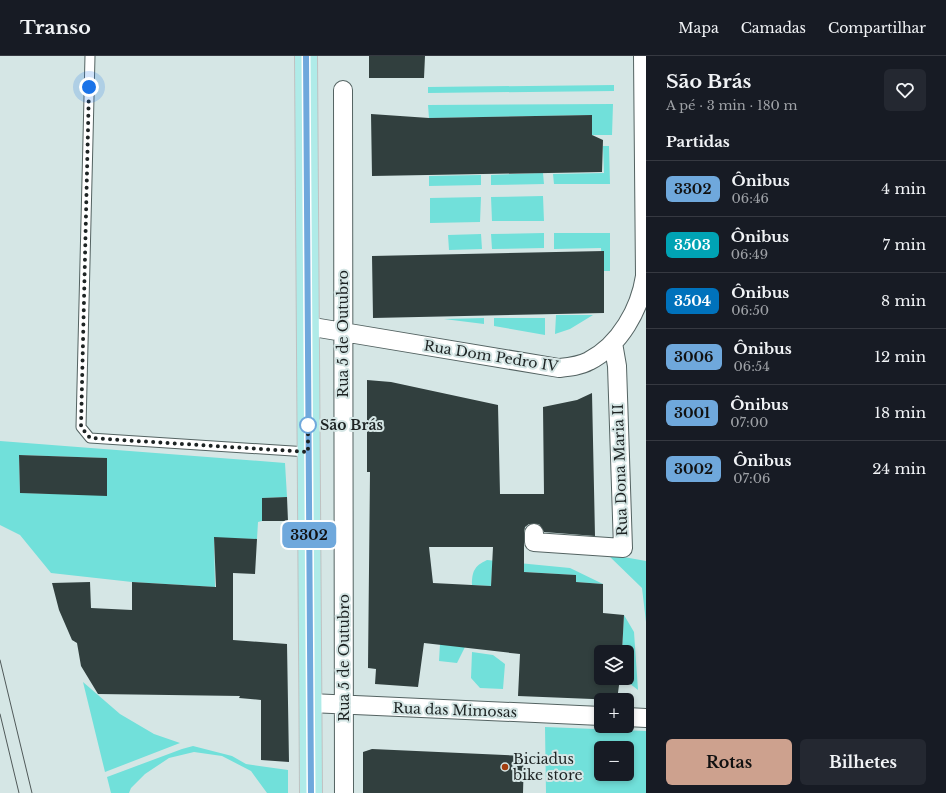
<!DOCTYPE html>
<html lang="pt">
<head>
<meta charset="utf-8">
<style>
  :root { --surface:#171b24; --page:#242831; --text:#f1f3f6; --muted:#9ea1a6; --line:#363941; --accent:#cda18e }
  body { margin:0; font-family:"Libre Baskerville",serif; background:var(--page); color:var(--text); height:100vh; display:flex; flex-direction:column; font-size:15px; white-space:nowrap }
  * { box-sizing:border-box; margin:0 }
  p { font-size:13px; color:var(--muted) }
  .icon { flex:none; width:22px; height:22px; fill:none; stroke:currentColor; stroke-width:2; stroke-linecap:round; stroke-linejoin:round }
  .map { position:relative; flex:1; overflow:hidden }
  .panel { display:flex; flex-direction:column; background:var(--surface); width:300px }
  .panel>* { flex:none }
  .badge { padding:0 8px; border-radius:6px; font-size:14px; line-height:26px }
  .tools { position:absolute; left:594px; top:589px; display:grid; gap:8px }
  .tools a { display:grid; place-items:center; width:40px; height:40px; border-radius:6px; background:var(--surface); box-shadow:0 2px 6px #0003; font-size:20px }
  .you { position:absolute; width:20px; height:20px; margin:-10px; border:3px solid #fff; border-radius:50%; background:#1a73e8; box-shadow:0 0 0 6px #1a73e833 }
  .map>.badge { position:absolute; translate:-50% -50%; box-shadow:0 0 0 2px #fff }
  h2 { padding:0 20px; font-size:15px; line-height:36px }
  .round { display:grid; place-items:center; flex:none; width:42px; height:42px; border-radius:6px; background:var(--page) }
  .overview { display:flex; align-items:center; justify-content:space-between; height:68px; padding:0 20px }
  h1 { font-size:19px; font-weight:700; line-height:30px }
  .cta { display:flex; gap:8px; margin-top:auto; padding:8px 20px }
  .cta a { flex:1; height:46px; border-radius:6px; background:var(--accent); color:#111; font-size:16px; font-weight:700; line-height:46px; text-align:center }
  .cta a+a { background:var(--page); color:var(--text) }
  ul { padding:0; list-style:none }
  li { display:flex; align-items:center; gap:12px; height:56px; padding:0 20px; border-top:1px solid var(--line) }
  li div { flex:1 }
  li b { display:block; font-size:15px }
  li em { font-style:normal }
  li .badge { min-width:44px; font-weight:700; text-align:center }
  header { display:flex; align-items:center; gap:24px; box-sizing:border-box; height:56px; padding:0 20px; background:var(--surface); border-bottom:1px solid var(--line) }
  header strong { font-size:19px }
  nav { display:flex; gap:22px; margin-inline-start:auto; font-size:14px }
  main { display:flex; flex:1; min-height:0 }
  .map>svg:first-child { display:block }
  .green { fill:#71e0da; fill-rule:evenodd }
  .building { fill:#313f3e; fill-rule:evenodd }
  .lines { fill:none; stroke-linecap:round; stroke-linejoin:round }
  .lane-casing { stroke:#546362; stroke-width:11 }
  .street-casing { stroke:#546362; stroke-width:20 }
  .primary-casing { stroke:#c0c1c1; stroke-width:24 }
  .lane { stroke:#fff; stroke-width:9 }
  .street { stroke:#fff; stroke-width:18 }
  .primary { stroke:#afebe8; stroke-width:22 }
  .tram { stroke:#505959; stroke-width:1 }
  .line-casing { stroke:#fff; stroke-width:9 }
  .line { stroke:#6fa8dc; stroke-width:6 }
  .walk { stroke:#1d2323; stroke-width:4; stroke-dasharray:0 7.2 }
  .stop-dot { fill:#fff; stroke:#6fa8dc; stroke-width:2 }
  .poi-dot { fill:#a23d0f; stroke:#d5e6e5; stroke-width:1.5 }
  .labels { text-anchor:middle; stroke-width:4; stroke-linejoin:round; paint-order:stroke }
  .street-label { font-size:14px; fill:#1d2323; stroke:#d5e6e5 }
  .stop-label { font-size:14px; font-weight:bold; fill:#1d2323; stroke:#d5e6e5; text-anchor:start }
  .poi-label { font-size:14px; fill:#1d2323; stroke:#d5e6e5; text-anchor:start }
</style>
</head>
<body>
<header>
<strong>Transo</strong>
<nav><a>Mapa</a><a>Camadas</a><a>Compartilhar</a></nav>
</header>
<main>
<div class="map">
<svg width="646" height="737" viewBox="0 0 646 737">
  <rect width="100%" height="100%" fill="#d5e6e5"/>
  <!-- green -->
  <path class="green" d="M614,29V35L428,37V31Z
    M613,48L612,79H592L591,59L429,62L428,49Z
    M603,90H609L610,128H554L553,118L604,117Z
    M543,117L544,128L491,129V119Z
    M481,119V129L429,130V120Z
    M543,140L544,165H492L491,141Z
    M481,141L480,166L430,167V142Z
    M544,177V192L492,193L491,178Z
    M554,177H610V215H602L601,192L554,193Z
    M481,178L482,193L449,194L448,179Z
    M556,259H593L570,273L555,278Z
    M484,262V268L444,263Z
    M494,262H545V279L494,270Z
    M0,385L285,407L287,441L262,442V465L258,466L257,483L214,482L215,531L132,526L51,517L20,479L0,469ZM19,399L107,402V439L20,437Z
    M607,498L646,505V566L642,532Z
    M487,504L570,512L603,528L576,526L575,519L492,514L491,530L472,529C472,516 474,510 487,504Z
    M624,559L634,576L638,634L629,627L619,628L620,622H627V596H622Z
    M440,588L465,591L457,607L439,605Z
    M472,596L493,599L505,608L503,633L480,632L471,622Z
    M83,626L120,658L154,678L180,687L105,716Z
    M545,671L646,675V737H546ZM601,692H627V718H601Z
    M193,690L232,700L246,708L288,714V737H267L251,715L222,700L194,696L169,702L145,718L131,732L129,737H111L107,721L182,693Z"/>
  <!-- building -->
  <path class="building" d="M369,0H425L424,22H369Z
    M371,58L429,62L592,59V79L603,84L602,116L372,120Z
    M604,195V257L373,262L372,200Z
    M367,324L391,326L498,349L500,438H544L543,351L577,344L592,337L595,480L544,476L539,468H529L525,471L524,477V516L576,519V526L603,528V557L624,559L622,596H601V622H620L617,644L518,640L520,598L424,587L418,631L375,628L376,613L368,612L370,416H367ZM429,491H493L491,530L433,527Z
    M19,399L107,402V440L20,437Z
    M287,441L288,465H262V442Z
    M214,481L257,483L255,518L233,517V584L287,588L289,706L261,704V644L239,642L240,640L98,638L81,610L77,587L72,584L59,554L52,527L90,526L91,552L132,554V526L216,531Z
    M372,693L524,700L523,737H363V696Z"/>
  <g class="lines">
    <defs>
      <path id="lane" d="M90,0L81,371L90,382L308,396"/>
      <path id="street" d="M343,34L344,737
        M307,270L559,312C569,311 580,310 589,305C620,289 640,253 645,220L643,0
        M534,477V486L623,492L617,310L613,287
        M310,647L601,660
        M627,661L646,662"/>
      <path id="primary" d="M306,0L311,737"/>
    </defs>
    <!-- lane casing -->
    <use href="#lane" class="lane-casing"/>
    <!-- street casing -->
    <use href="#street" class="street-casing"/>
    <!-- primary casing -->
    <use href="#primary" class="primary-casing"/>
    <!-- lane -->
    <use href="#lane" class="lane"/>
    <!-- street -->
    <use href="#street" class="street"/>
    <!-- primary -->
    <use href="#primary" class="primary"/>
    <!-- tram -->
    <path class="tram" d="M0,604L32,737
      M0,658L19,737"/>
  </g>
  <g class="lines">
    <defs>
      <path id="line" d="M306,0L311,737"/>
    </defs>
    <!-- line casing -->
    <use href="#line" class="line-casing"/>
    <!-- line -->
    <use href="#line" class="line"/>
    <!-- walk -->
    <path class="walk" d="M89,31L81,371L90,382L308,396V368V369"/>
  </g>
  <!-- markers -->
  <circle class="stop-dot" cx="308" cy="369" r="8"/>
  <circle class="poi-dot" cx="505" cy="711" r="4"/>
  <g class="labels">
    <!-- street labels -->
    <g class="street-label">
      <text transform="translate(343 278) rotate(-90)" y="5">Rua 5 de Outubro</text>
      <text transform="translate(491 300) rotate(9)" y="5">Rua Dom Pedro IV</text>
      <text transform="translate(620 414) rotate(-92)" y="5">Rua Dona Maria II</text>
      <text transform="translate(344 602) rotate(-90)" y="5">Rua 5 de Outubro</text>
      <text transform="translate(455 654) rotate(2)" y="5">Rua das Mimosas</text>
    </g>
    <!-- stop labels -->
    <g class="stop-label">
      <text x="320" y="374">São Brás</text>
    </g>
    <!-- poi labels -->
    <g class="poi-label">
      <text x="513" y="708">Biciadus<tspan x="513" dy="16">bike store</tspan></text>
    </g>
  </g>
</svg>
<div class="tools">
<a><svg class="icon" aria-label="layers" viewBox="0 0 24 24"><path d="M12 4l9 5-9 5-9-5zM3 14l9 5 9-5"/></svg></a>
<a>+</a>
<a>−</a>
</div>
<div class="you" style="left:89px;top:31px"></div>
<b class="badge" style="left:309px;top:479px;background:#6fa8dc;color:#111">3302</b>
</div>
<section class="panel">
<div class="overview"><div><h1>São Brás</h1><p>A pé · 3 min · 180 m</p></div><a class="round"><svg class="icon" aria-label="heart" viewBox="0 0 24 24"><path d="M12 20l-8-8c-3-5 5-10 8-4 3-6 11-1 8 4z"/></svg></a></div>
<h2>Partidas</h2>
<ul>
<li><span class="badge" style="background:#6fa8dc;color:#111">3302</span><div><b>Ônibus</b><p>06:46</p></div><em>4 min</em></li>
<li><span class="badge" style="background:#00a3b4;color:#fff">3503</span><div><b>Ônibus</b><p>06:49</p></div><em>7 min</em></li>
<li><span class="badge" style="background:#0072bc;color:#fff">3504</span><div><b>Ônibus</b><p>06:50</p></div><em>8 min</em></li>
<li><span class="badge" style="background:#6fa8dc;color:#111">3006</span><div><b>Ônibus</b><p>06:54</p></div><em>12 min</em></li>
<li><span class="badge" style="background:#6fa8dc;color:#111">3001</span><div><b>Ônibus</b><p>07:00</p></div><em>18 min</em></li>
<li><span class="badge" style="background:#6fa8dc;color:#111">3002</span><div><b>Ônibus</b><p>07:06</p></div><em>24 min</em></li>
</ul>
<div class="cta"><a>Rotas</a><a>Bilhetes</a></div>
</section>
</main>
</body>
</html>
